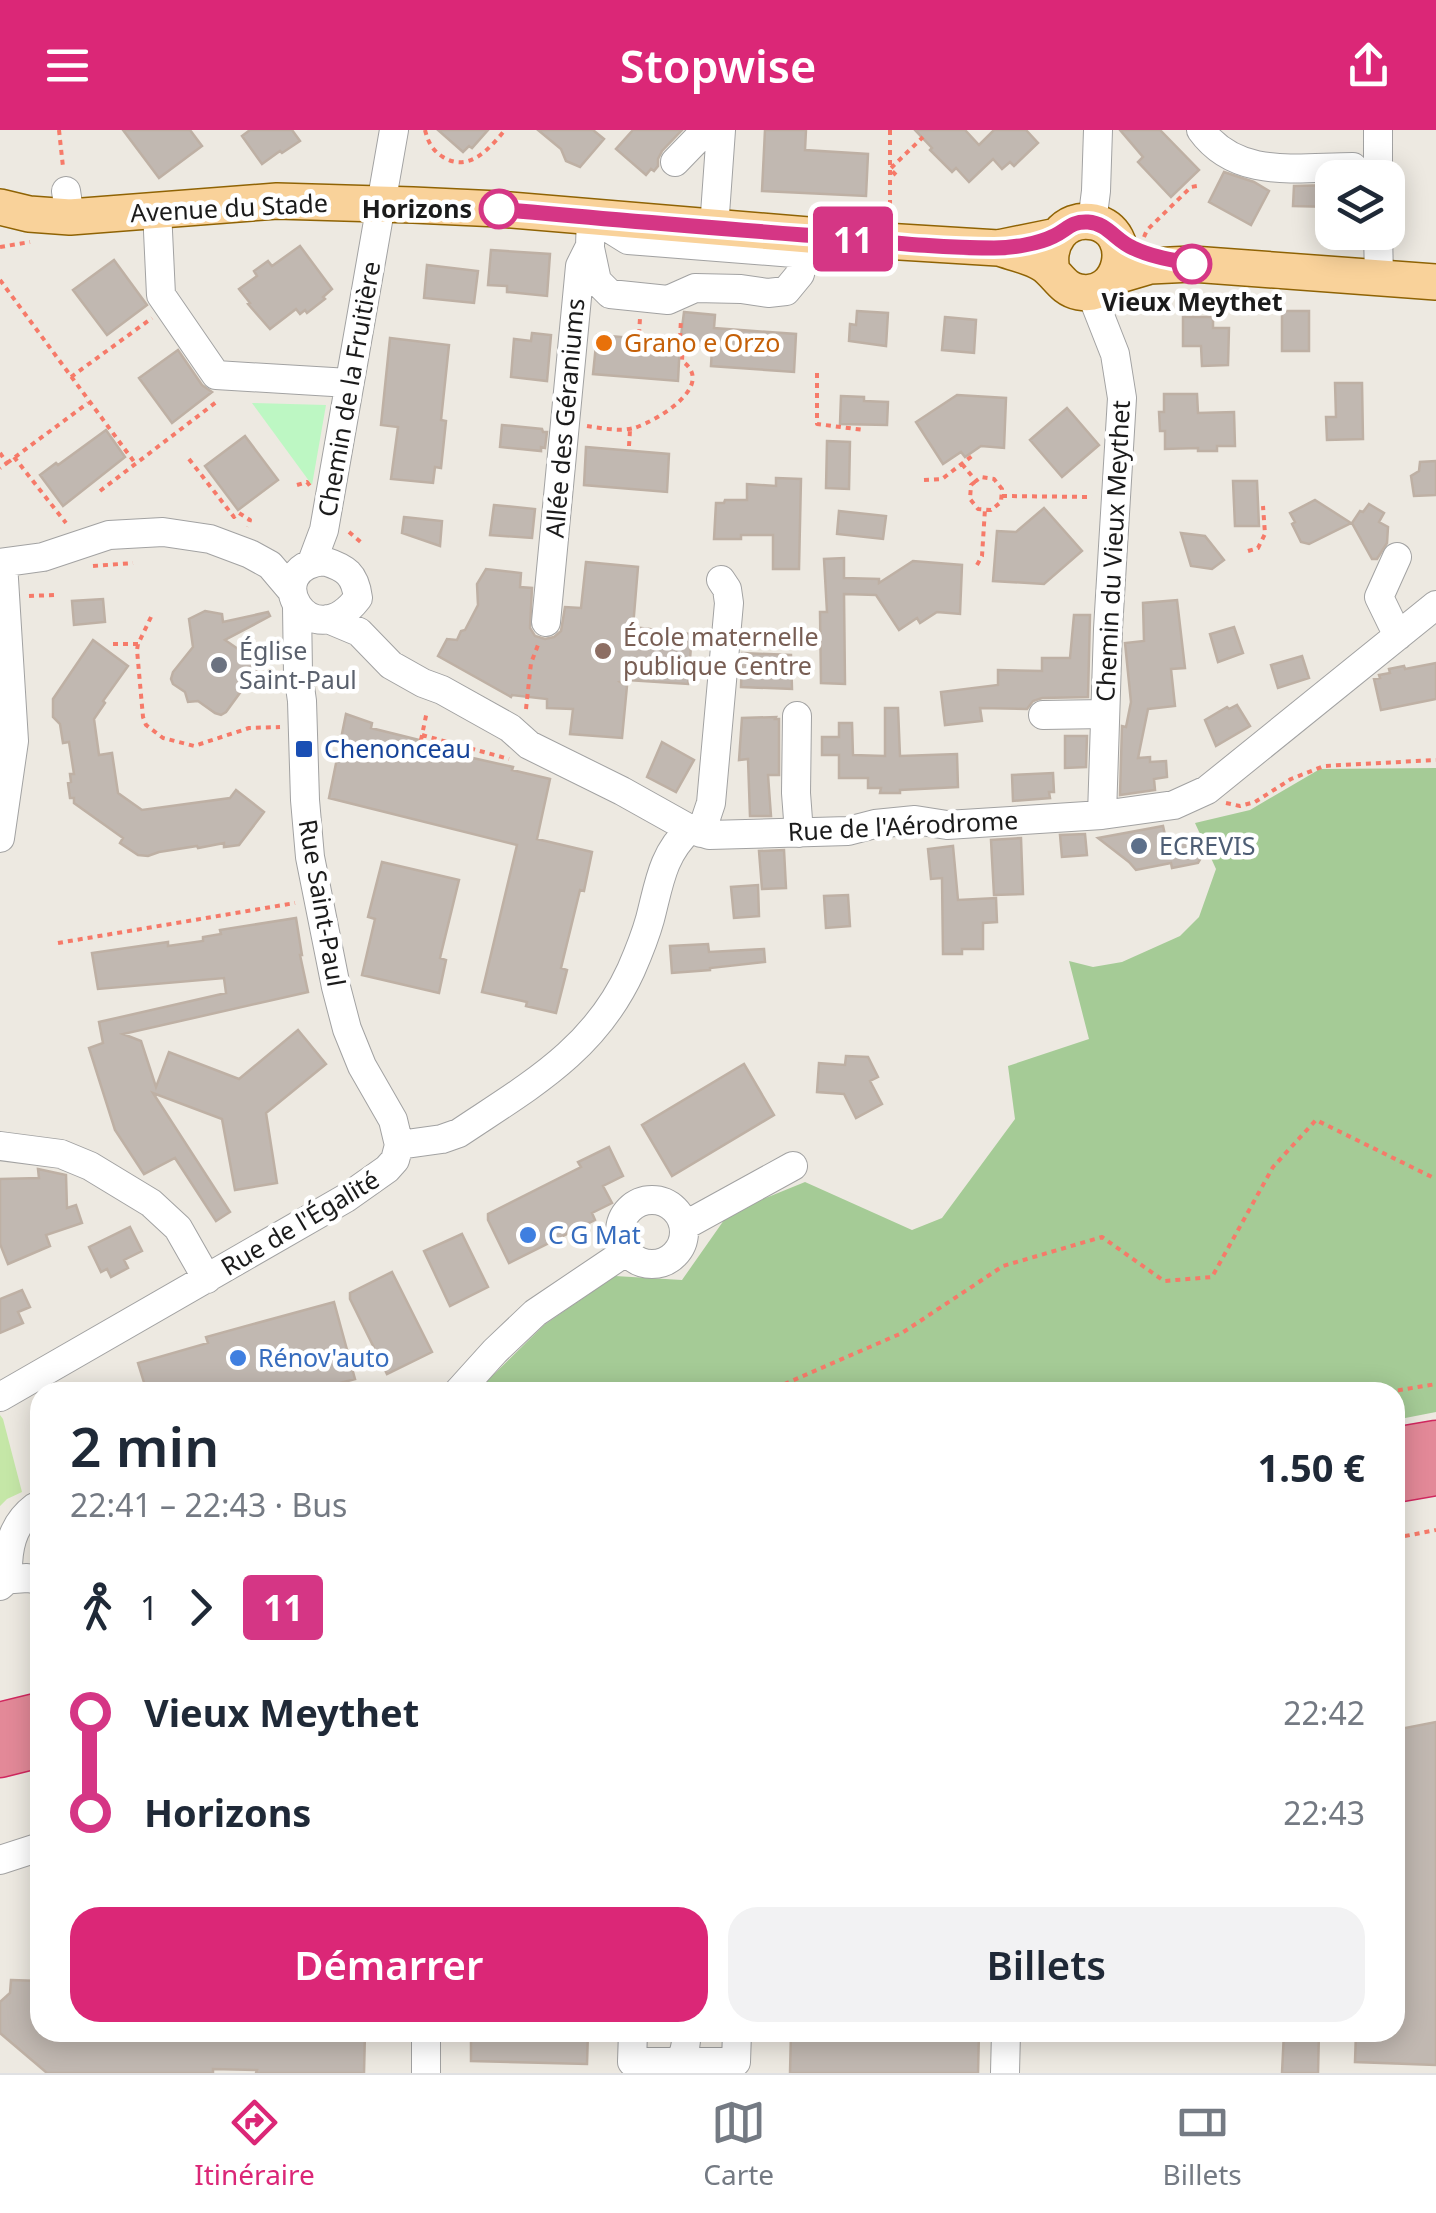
<!DOCTYPE html>
<html lang="fr">
<head>
<meta charset="utf-8">
<style>
  :root { --surface:#fff; --page:#f2f2f3; --text:#1f2937; --muted:#747a83; --line:#e0e1e3; --accent:#db2777 }
  body { margin:0; font-family:"Noto Sans",sans-serif; background:var(--page); color:var(--text); height:100vh; display:flex; flex-direction:column; font-size:38px; white-space:nowrap }
  * { box-sizing:border-box; margin:0 }
  p { font-size:32px; color:var(--muted) }
  .icon { flex:none; width:55px; height:55px; fill:none; stroke:currentColor; stroke-width:2; stroke-linecap:round; stroke-linejoin:round }
  .map { position:relative; flex:1; overflow:hidden }
  .panel { position:absolute; left:30px; top:1252px; width:1375px; height:660px; display:flex; flex-direction:column; background:var(--surface); border-radius:30px; box-shadow:0 5px 25px #0003 }
  .panel>* { flex:none }
  .badge { padding:0 20px; border-radius:8px; font-size:35px; line-height:65px }
  .buttons { position:absolute; left:1315px; top:30px; display:grid; gap:20px }
  .buttons a { display:grid; place-items:center; width:90px; height:90px; border-radius:20px; background:var(--surface); box-shadow:0 5px 25px #0003; font-size:50px }
  .map>.badge { position:absolute; translate:-50% -50%; box-shadow:0 0 0 5px #fff }
  .legs { display:flex; align-items:center; gap:15px; height:110px; padding:0 40px; font-size:32px }
  .legs p { margin-inline-start:auto }
  .headline { display:flex; align-items:center; justify-content:space-between; height:170px; padding:0 40px }
  h1 { font-size:55px; font-weight:600; line-height:75px }
  .action { display:flex; gap:20px; margin-top:auto; padding:20px 40px }
  .action a { flex:1; height:115px; border-radius:30px; background:var(--accent); color:#fff; font-size:40px; font-weight:600; line-height:115px; text-align:center }
  .action a+a { background:var(--page); color:var(--text) }
  ul { padding:0 40px; list-style:none }
  li { display:flex; align-items:center; gap:35px; height:100px; font-size:38px }
  li i { display:grid; place-items:center; width:15px; height:100%; margin:0 12px; background:currentColor }
  li i::after { content:''; width:25px; height:25px; margin:-12px; border:8px solid; border-radius:50%; background:var(--surface) }
  li p { margin-inline-start:auto }
  li:first-child i { background:linear-gradient(#0000 50%,currentColor 0) }
  li:last-child i { background:linear-gradient(currentColor 50%,#0000 0) }
  header { display:flex; justify-content:space-between; align-items:center; height:130px; padding:0 40px; background:var(--accent); color:#fff; font-size:45px; font-weight:600 }
  .tab-bar { display:flex; justify-content:space-around; align-items:center; height:140px; border-top:2px solid var(--line); background:var(--surface); font-size:28px; color:var(--muted) }
  .tab-bar a { display:grid; justify-items:center; gap:5px }
  .tab-bar .selected { color:var(--accent) }
  .map>svg:first-child { display:block }
  .grass { fill:#c5e7a7 }
  .forest { fill:#a5cb96 }
  .park { fill:#bdf7c3 }
  .building { fill:#c1b8b1; stroke:#beb0a4; stroke-width:2.5 }
  .lines { fill:none; stroke-linecap:round; stroke-linejoin:round }
  .minor-casing { stroke:#a2a2a2; stroke-width:30 }
  .major-casing { stroke:#8f6304; stroke-width:38 }
  .highway-casing { stroke:#d1285f; stroke-width:45 }
  .path { stroke:#f67a69; stroke-width:4; stroke-dasharray:5 5; stroke-linecap:butt }
  .minor { stroke:#fff; stroke-width:28 }
  .major { stroke:#f9d29a; stroke-width:35 }
  .highway { stroke:#e38998; stroke-width:42 }
  .line-1-casing { stroke:#fff; stroke-width:22 }
  .line-1 { stroke:#d53685; stroke-width:15 }
  .stop-1-dot { fill:#fff; stroke:#d53685; stroke-width:5 }
  .food-dot { fill:#e8710a; stroke:#fff; stroke-width:4 }
  .education-dot { fill:#8d6e63; stroke:#fff; stroke-width:4 }
  .worship-dot { fill:#6b7280; stroke:#fff; stroke-width:4 }
  .transit-dot { fill:#1a4fb4; stroke:#fff; stroke-width:4 }
  .service-dot { fill:#5c6f8a; stroke:#fff; stroke-width:4 }
  .shop-dot { fill:#3f7fe0; stroke:#fff; stroke-width:4 }
  .labels { text-anchor:middle; stroke-width:9; stroke-linejoin:round; paint-order:stroke }
  .street-label { font-size:25px; fill:#1b1b1b; stroke:#fff }
  .stop-label { font-size:25px; font-weight:bold; fill:#1b1b1b; stroke:#fff; text-anchor:end }
  .food-label { font-size:25px; fill:#c56008; stroke:#fff; text-anchor:start }
  .education-label { font-size:25px; fill:#785e54; stroke:#fff; text-anchor:start }
  .worship-label { font-size:25px; fill:#5b616d; stroke:#fff; text-anchor:start }
  .transit-label { font-size:25px; fill:#164399; stroke:#fff; text-anchor:start }
  .service-label { font-size:25px; fill:#4e5e75; stroke:#fff; text-anchor:start }
  .shop-label { font-size:25px; fill:#366cbe; stroke:#fff; text-anchor:start }
</style>
</head>
<body>
<header><svg class="icon" aria-label="menu" viewBox="0 0 24 24"><path d="M4 6h16M4 12h16M4 18h16"/></svg>Stopwise<svg class="icon" aria-label="share" viewBox="0 0 24 24"><path d="M12 15V3M7 8l5-5 5 5M5 13v7h14v-7"/></svg></header>
<div class="map">
<svg width="1436" height="1943" viewBox="0 0 1436 1943">
  <rect width="100%" height="100%" fill="#ede9e1"/>
  <!-- grass -->
  <path class="grass" d="M0,1285L3,1289L22,1362L7,1369L0,1376Z"/>
  <!-- forest -->
  <path class="forest" d="M1436,638V1282L1395,1290V1262H476L544,1195L615,1146L682,1150L729,1083L805,1052L912,1100L942,1088L1015,989L1008,936L1089,909L1069,831L1093,837L1122,832L1180,806L1199,787L1216,739L1195,693L1250,680L1320,639Z"/>
  <!-- park -->
  <path class="park" d="M252,273L326,275L312,355Z"/>
  <!-- building -->
  <path class="building" d="M123,0H190L202,16L159,48Z
    M250,0H292L300,11L282,23L280,21L262,34L242,6Z
    M438,0H488L472,18L469,16L463,22Z
    M538,0H593L604,9L580,37L566,31L561,19Z
    M633,0H682L662,21L658,29V36L654,41L651,39L646,45L616,19Z
    M765,0H806L805,20L868,24L866,66L762,61Z
    M915,0H965L979,15L994,0H1026L1038,13L1014,36L1010,32L1002,39L993,29L969,52L956,38L952,42L930,20L932,18Z
    M1120,0H1160L1199,40L1171,67L1138,32L1143,27Z
    M1224,42L1254,52L1269,61L1251,95L1209,72Z
    M1332,55V77L1293,76L1294,56Z
    M300,116L332,159L323,167L325,169L307,183L305,180L300,184L296,179L270,199L248,174L250,173L239,159L257,146L254,141L268,131L272,136Z
    M491,120L550,124L547,166L507,162V156L488,155Z
    M114,130L147,175L107,205L73,160Z
    M427,135L478,141L474,173L424,168Z
    M857,181L888,183L886,216L849,211L850,194L856,195Z
    M1282,181H1309V221H1282Z
    M684,182L715,185L714,198L796,204L794,242L711,236L712,217L680,214Z
    M945,187L976,190L974,223L942,220Z
    M1183,187H1213V198H1229L1228,235L1202,236L1201,216H1183Z
    M532,203L551,205L547,251L511,247L514,209L531,211Z
    M597,205L680,212L678,251L593,244Z
    M390,208L449,215L441,290L446,291L441,338L435,337L433,353L391,349L398,297L381,295Z
    M178,220L202,255L212,262L172,293L139,248Z
    M1335,253H1362L1363,309L1327,310L1326,287H1336Z
    M1164,264H1197L1198,283L1234,282L1235,316H1217V321H1198V318L1165,319V301H1160L1159,282H1164Z
    M957,265L1006,268L1004,318L981,316L965,327L961,322L943,334L916,292Z
    M841,266L864,267V271L888,272L887,295L840,294Z
    M1067,278L1099,315L1062,347L1030,310Z
    M502,295L542,299L543,302H547L545,318L541,317V321L500,317Z
    M106,300L125,327L63,376L40,345L56,333L58,335Z
    M245,306L278,350L238,380L205,336Z
    M827,311L850,312L849,359L826,358Z
    M586,317L669,324L667,362L584,355Z
    M1436,331V365L1414,366L1411,346L1419,341L1420,332Z
    M776,348L801,349L799,439H773V405H741V409H714L716,373H724L725,370H747V354L776,356Z
    M1233,351H1257L1259,396H1235Z
    M1315,370L1351,393L1309,414L1301,412L1292,394L1295,392L1290,383Z
    M1369,374L1384,383L1379,392L1388,397L1387,413L1377,429H1372L1352,393L1360,381L1363,382Z
    M494,375L535,379L532,408L490,405Z
    M1044,378L1082,421L1044,454L993,451L997,401L1016,402Z
    M839,381L886,386L883,409L837,404Z
    M404,387L442,391L440,416L402,403Z
    M1181,403L1205,406L1224,430L1212,439L1191,436Z
    M844,428V448L879,449V453L913,431L962,435L960,484L937,482L920,493L917,488L899,500L876,465L844,464L845,554L821,553L820,482H827L824,429Z
    M586,432L638,437L633,497L692,504L688,554L627,550L620,552L627,556L622,608L570,604L573,579L547,578V569L512,565L511,567L438,526L447,509L457,510L461,501L465,500L478,475L477,454L486,439L521,443L520,457L532,458L530,498L535,506L545,509L554,507L561,501L565,477L581,478Z
    M103,469L105,492L74,495L72,471Z
    M1177,470L1185,538L1171,539L1175,576L1148,579L1138,628L1150,627V632L1166,631L1167,647L1154,649L1155,660L1120,665L1122,596L1126,597L1131,572L1125,513L1144,511L1143,473Z
    M205,481L222,484L223,492L268,482L270,486L225,510L254,530L258,538L226,582L221,585L215,583L198,571L188,572L185,562L173,554L171,549L173,542L193,517L189,489Z
    M1074,485H1090L1088,567L1042,568L1033,571L1027,579L980,578L982,591L945,595L941,562L998,555V540L1042,541V528H1070Z
    M1234,497L1243,523L1218,532L1210,504Z
    M93,510L128,536L103,571L105,573L94,589L99,625L112,623L118,663L142,680L230,668L236,660L264,682L239,715L224,717V713L198,718L197,716L159,722L148,726L138,725L120,713L123,708L74,673V668H70L68,653L71,652L70,644H74L69,612L63,613L60,594L53,587V569Z
    M742,523L791,525L792,559L741,557Z
    M1302,526L1309,548L1278,558L1271,535Z
    M1436,533V569L1381,580L1374,549L1380,548L1379,545L1390,543L1389,539L1404,536L1405,539Z
    M1237,575L1250,596L1216,616L1205,590L1227,577L1229,579Z
    M885,578H898L900,626L957,624L958,657L900,660V663H880L881,658H868V648H839V625H822V607H839V593H852L853,625L885,626Z
    M346,584L372,593L371,598L448,617L446,622L513,637L512,640L550,649L537,709L592,722L584,761L580,760L561,838L567,840L556,883L526,876L527,872L482,862L517,715L329,668Z
    M776,587L775,589H779V645H768L771,686H750L748,629L739,630L742,588Z
    M1065,606H1087L1086,637L1065,638Z
    M662,612L694,630L676,662L647,647Z
    M1053,643L1054,662H1049L1050,668L1013,671L1012,645Z
    M1163,696L1167,714L1199,707L1205,721L1198,733L1172,738L1171,733L1136,740L1129,732L1098,708Z
    M1085,704L1087,725L1062,727L1060,705Z
    M1021,708L1023,764L994,765L991,710Z
    M953,716L958,770L996,768L997,792L983,793V819H962V824H943L942,748L931,749L928,719Z
    M784,720L786,758L762,759L759,721Z
    M382,732L459,750L440,828L446,830L439,863L362,845L375,789L368,787Z
    M758,755L759,786L734,788L731,757Z
    M848,765L850,796L826,798L824,766Z
    M296,788L302,825H300L308,862L123,904L141,911L156,957L169,922L239,949L298,900L326,934L266,983L277,1053L235,1060L222,989L153,963L230,1082L216,1091L175,1028L144,1044L115,1000L89,918L103,913L99,892L226,863L224,848L98,859L92,823L168,812V816L203,811V807L221,804L220,800Z
    M708,814L709,822L764,819L765,832L710,838V840L672,843L670,816Z
    M846,926L868,927L878,947L870,951L882,974L856,988L844,964L817,962L819,933L845,935Z
    M744,934L774,985L672,1046L642,995Z
    M609,1017L623,1046L603,1056L612,1073L592,1083L595,1090L509,1133L488,1090V1084L581,1037L578,1032Z
    M38,1039L66,1045L67,1078L76,1075L82,1093L46,1105L50,1116L8,1134L0,1114V1049L39,1048Z
    M130,1097L142,1121L124,1130L128,1138L111,1147L107,1139L101,1142L89,1117Z
    M462,1104L488,1157L450,1176L424,1121Z
    M392,1142L432,1222L387,1244L350,1169V1163Z
    M22,1160L30,1177L18,1182L23,1193L0,1203V1169Z
    M334,1172L355,1249L307,1262H147L138,1233L208,1213L206,1207Z
    M1436,1592V1935L1355,1932L1356,1902H1395V1600Z
    M11,1850L40,1851V1902H365L364,1943H256L257,1940L213,1939V1943H47L0,1903V1872L10,1863Z
    M471,1902H588L587,1934L471,1931Z
    M791,1902H979L978,1943H790Z
    M1284,1902H1319L1318,1943H1282Z"/>
  <g class="lines">
    <defs>
      <path id="minor" d="M1201,0C1237,50 1299,37 1353,37
        M1378,0V48
        M675,32L706,0
        M66,61L70,87
        M157,80L161,165L216,245L349,253
        M1092,92L1096,61L1098,0
        M714,98L721,0
        M1378,102L1379,148
        M590,118L597,151L610,164L668,170L695,158L741,159L768,163L786,161L800,144L809,107
        M1091,163L1115,224L1122,268L1108,499L1102,685
        M1397,427L1379,467L1398,506
        M324,431C346,438 355,444 358,468C310,531 257,438 324,431Z
        M312,432L324,400L394,0
        M0,433L43,427L109,405L163,402L210,409L250,424L270,435L292,461
        M328,489L359,502L391,535L423,553L442,560L510,598L529,615L622,661L690,699L709,705L848,701L875,694L915,690L947,695L1102,685L1174,675L1207,660L1436,475
        M546,492L580,136L590,116L591,87L628,110L806,124
        M1043,585L1105,584
        M797,586L796,663L799,703
        M701,703L711,673L729,473L727,459L721,450
        M0,708L14,611L3,433
        M399,1015L442,1009L459,1003C529,956 594,921 631,840C638,824 645,807 650,789C659,755 662,724 690,699
        M0,1016L61,1024L90,1036L151,1073L178,1098L207,1149
        M620 1102a32 32 0 1 1 64 0a32 32 0 1 1-64 0Z
        M684,1096L793,1036
        M458,1262L495,1221L535,1183L627,1121
        M0,1267L346,1068L387,1039L395,1030L399,1015L393,990L362,936L347,899L336,857L310,727L305,670L302,571L298,543L297,477
        M0,1450L27,1448L40,1450
        M0,1456L8,1449C7,1420 11,1395 35,1377
        M0,1730L40,1717
        M426,1902V1943
        M633,1902L632,1932H736L737,1902
        M668,1942C682,1930 687,1922 686,1902
        M1005,1943L1006,1902"/>
      <path id="major" d="M0,77L29,84L70,87L277,71L413,75L499,79L868,110L998,118L1057,106
        M999,118C1014,123 1030,126 1043,134C1057,143 1062,159 1079,162C1123,170 1137,102 1094,92C1063,86 1046,114 1052,141
        M1116,146L1150,136L1192,134L1436,152"/>
      <path id="highway" d="M1395,1319L1436,1312
        M1395,1351L1436,1344
        M0,1594L40,1584
        M0,1626L40,1616"/>
    </defs>
    <!-- minor casing -->
    <use href="#minor" class="minor-casing"/>
    <!-- major casing -->
    <use href="#major" class="major-casing"/>
    <!-- highway casing -->
    <use href="#highway" class="highway-casing"/>
    <!-- path -->
    <path class="path" d="M59,0L63,37
      M425,0C428,12 432,20 443,27C469,43 489,19 505,0
      M890,0V85
      M896,45L890,39L923,7
      M1144,107L1147,100L1191,57L1197,56
      M0,117L30,112
      M0,150L135,333
      M639,204L640,188
      M680,208L681,189
      M817,243V294L864,300
      M71,247L152,188
      M587,296C601,298 620,302 634,298C657,291 717,255 682,231L683,212
      M629,316L630,300
      M0,323L7,333L0,338
      M14,327L66,393
      M189,329L234,387L239,383L250,390L248,397
      M7,333L88,273
      M962,334L976,351L981,347L994,349L1002,359L1001,372L991,380L978,379L970,369L971,355L976,351
      M924,350L942,349L972,326
      M297,355L307,352L310,356
      M100,361L219,270
      M1002,366L1092,367
      M349,402L364,415
      M1248,421L1258,418L1265,404L1263,376
      M977,435L982,426L985,379
      M93,436L133,433
      M29,466L54,465
      M151,487L138,514L137,520L143,587L146,595L163,608L194,616L249,598L280,597
      M113,514H138
      M526,579L531,533L538,515
      M422,605L509,629
      M421,610L427,581
      M455,626L458,615
      M1226,673L1240,676L1255,672L1291,649L1324,636L1436,630
      M58,813L295,773
      M766,1262L902,1203L1003,1136L1102,1107L1164,1151L1212,1147L1273,1037L1316,990L1436,1049
      M1388,1262L1436,1254
      M1395,1408L1436,1400"/>
    <!-- minor -->
    <use href="#minor" class="minor"/>
    <!-- major -->
    <use href="#major" class="major"/>
    <!-- highway -->
    <use href="#highway" class="highway"/>
  </g>
  <g class="lines">
    <defs>
      <path id="line-1" d="M499,79C601,89 702,97 804,105C867,110 931,118 994,118C1012,118 1038,114 1054,106C1067,100 1071,91 1088,92C1107,93 1116,111 1133,118C1152,127 1172,130 1192,134"/>
    </defs>
    <!-- line-1 casing -->
    <use href="#line-1" class="line-1-casing"/>
    <!-- line-1 -->
    <use href="#line-1" class="line-1"/>
  </g>
  <!-- markers -->
  <g class="stop-1-dot">
    <circle cx="499" cy="79" r="18"/>
    <circle cx="1192" cy="134" r="18"/>
  </g>
  <circle class="food-dot" cx="604" cy="213" r="10"/>
  <circle class="education-dot" cx="603" cy="521" r="10"/>
  <circle class="worship-dot" cx="219" cy="535" r="10"/>
  <rect class="transit-dot" x="294" y="609" width="20" height="20" rx="5"/>
  <circle class="service-dot" cx="1139" cy="716" r="10"/>
  <g class="shop-dot">
    <circle cx="528" cy="1105" r="10"/>
    <circle cx="238" cy="1228" r="10"/>
  </g>
  <g class="labels">
    <!-- street labels -->
    <g class="street-label">
      <text transform="translate(229 78) rotate(-3)" y="9">Avenue du Stade</text>
      <text transform="translate(349 259) rotate(-80)" y="9">Chemin de la Fruitière</text>
      <text transform="translate(565 288) rotate(-85)" y="9">Allée des Géraniums</text>
      <text transform="translate(1113 421) rotate(-87)" y="9">Chemin du Vieux Meythet</text>
      <text transform="translate(903 696) rotate(-3)" y="9">Rue de l'Aérodrome</text>
      <text transform="translate(322 773) rotate(80)" y="9">Rue Saint-Paul</text>
      <text transform="translate(300 1093) rotate(-31)" y="9">Rue de l'Égalité</text>
    </g>
    <!-- stop labels -->
    <g class="stop-label">
      <text x="472" y="88">Horizons</text>
      <text x="1192" y="181" text-anchor="middle">Vieux Meythet</text>
    </g>
    <!-- food labels -->
    <g class="food-label">
      <text x="624" y="222">Grano e Orzo</text>
    </g>
    <!-- education labels -->
    <g class="education-label">
      <text x="623" y="516">École maternelle<tspan x="623" dy="29">publique Centre</tspan></text>
    </g>
    <!-- worship labels -->
    <g class="worship-label">
      <text x="239" y="530">Église<tspan x="239" dy="29">Saint-Paul</tspan></text>
    </g>
    <!-- transit labels -->
    <g class="transit-label">
      <text x="324" y="628">Chenonceau</text>
    </g>
    <!-- service labels -->
    <g class="service-label">
      <text x="1159" y="725">ECREVIS</text>
    </g>
    <!-- shop labels -->
    <g class="shop-label">
      <text x="548" y="1114">C G Mat</text>
      <text x="258" y="1237">Rénov'auto</text>
    </g>
  </g>
</svg>
<div class="buttons">
<a><svg class="icon" aria-label="layers" viewBox="0 0 24 24"><path d="M12 4l9 5-9 5-9-5zM3 14l9 5 9-5"/></svg></a>
</div>
<b class="badge" style="left:853px;top:109px;background:#d53685;color:#fff">11</b>
<section class="panel">
<div class="headline"><div><h1>2 min</h1><p>22:41 – 22:43 · Bus</p></div><b>1.50 €</b></div>
<div class="legs"><svg class="icon" aria-label="walk" viewBox="0 0 24 24"><circle cx="13" cy="4" r="2"/><path d="M13 8l-2 6 4 7M11 14l-3 7M7 12l3-4h3l4 4"/></svg>1<svg class="icon" aria-label="forward" viewBox="0 0 24 24"><path d="M9 5l7 7-7 7"/></svg><b class="badge" style="background:#d53685;color:#fff">11</b></div>
<ul>
<li><i style="color:#d53685"></i><b>Vieux Meythet</b><p>22:42</p></li>
<li><i style="color:#d53685"></i><b>Horizons</b><p>22:43</p></li>
</ul>
<div class="action"><a>Démarrer</a><a>Billets</a></div>
</section>
</div>
<nav class="tab-bar">
<a class="selected"><svg class="icon" aria-label="directions" viewBox="0 0 24 24"><path d="M12 3l9 9-9 9-9-9zM9 14v-3h6M13 9l2 2-2 2"/></svg>Itinéraire</a>
<a><svg class="icon" aria-label="map" viewBox="0 0 24 24"><path d="M3 6l6-2 6 2 6-2v14l-6 2-6-2-6 2zM9 4v14M15 6v14"/></svg>Carte</a>
<a><svg class="icon" aria-label="tickets" viewBox="0 0 24 24"><path d="M3 7h18v10H3zM15 7v10"/></svg>Billets</a>
</nav>
</body>
</html>
